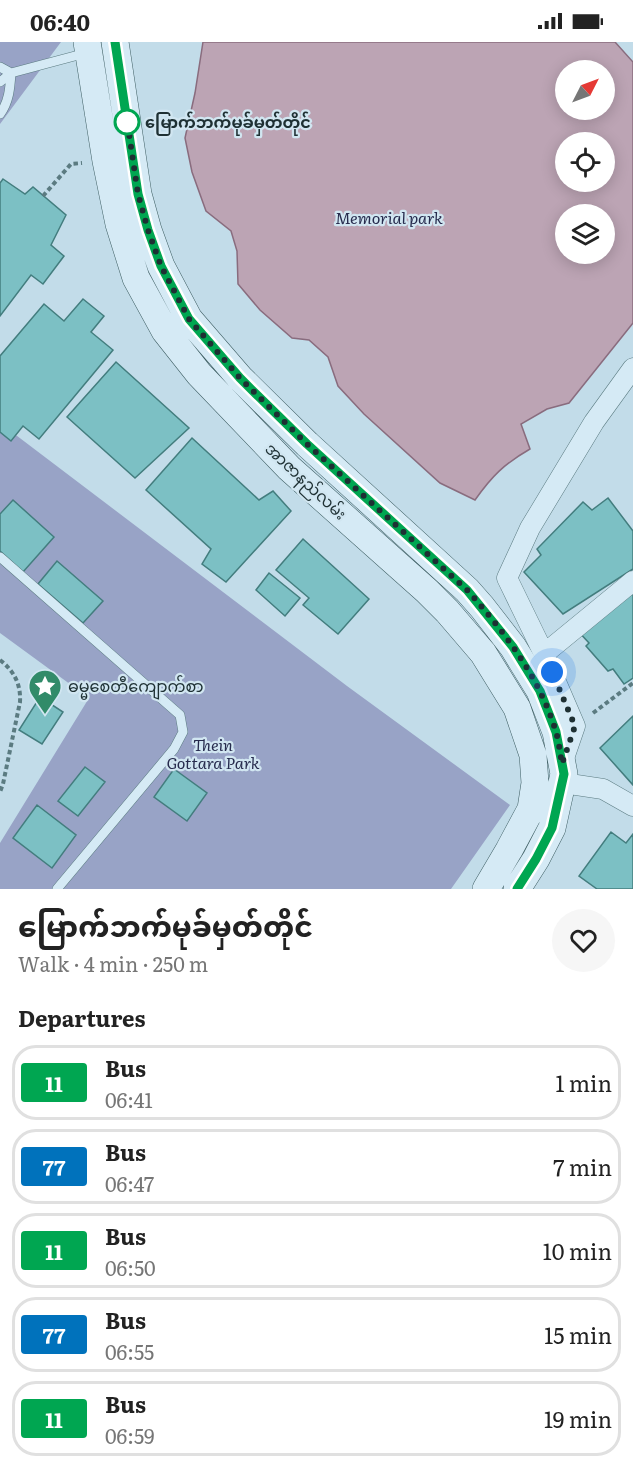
<!DOCTYPE html>
<html lang="en">
<head>
<meta charset="utf-8">
<style>
  :root { --surface:#fff; --page:#f6f6f6; --text:#222; --muted:#767676; --line:#e0e0e0 }
  body { margin:0; font-family:Literata,"Noto Sans Myanmar",serif; background:var(--page); color:var(--text); height:100vh; display:flex; flex-direction:column; font-size:22px; white-space:nowrap }
  * { box-sizing:border-box; margin:0 }
  p { font-size:20px; color:var(--muted) }
  .icon { flex:none; width:33px; height:33px; fill:none; stroke:currentColor; stroke-width:2; stroke-linecap:round; stroke-linejoin:round }
  .map { position:relative; height:847px; overflow:hidden }
  .side { display:flex; flex-direction:column; background:var(--surface); flex:1 }
  .side>* { flex:none }
  .badge { padding:0 12px; border-radius:4px; font-size:21px; line-height:39px }
  .needle { width:39px; rotate:48deg }
  .fabs { position:absolute; left:555px; top:18px; display:grid; gap:12px }
  .fabs a { display:grid; place-items:center; width:60px; height:60px; border-radius:50%; background:var(--surface); box-shadow:0 3px 15px #0003; font-size:30px }
  .you { position:absolute; width:30px; height:30px; margin:-15px; border:4px solid #fff; border-radius:50%; background:#1a73e8; box-shadow:0 0 0 9px #1a73e833 }
  .map>.badge { position:absolute; translate:-50% -50%; box-shadow:0 0 0 3px #fff }
  h2 { padding:0 18px; font-size:22px; line-height:54px }
  .round { display:grid; place-items:center; flex:none; width:63px; height:63px; border-radius:32px; background:var(--page) }
  .head { display:flex; align-items:center; justify-content:space-between; height:102px; padding:0 18px }
  h1 { font-size:28px; font-weight:800; line-height:45px }
  ul { padding:0; list-style:none }
  li { display:flex; align-items:center; gap:18px; height:75px; margin:0 12px 9px; padding:0 6px; border:3px solid var(--line); border-radius:24px }
  li div { flex:1 }
  li b { display:block; font-size:22px }
  li em { font-style:normal }
  li .badge { min-width:66px; font-weight:700; text-align:center }
  .status { display:flex; justify-content:space-between; align-items:center; height:42px; padding:0 30px; background:var(--surface); direction:ltr }
  .status svg { height:16px; fill:currentColor }
  .map>svg:first-child { display:block }
  .green { fill:#98a3c6 }
  .water { fill:#bca4b4; stroke:#896c7e; stroke-width:1.5; fill-rule:evenodd }
  .building { fill:#7cc0c4; stroke:#437d7e; stroke-width:1.5 }
  .lines { fill:none; stroke-linecap:round; stroke-linejoin:round }
  .service-casing { stroke:#5b7b81; stroke-width:10 }
  .minor-casing { stroke:#5b7b81; stroke-width:21 }
  .secondary-casing { stroke:#3e5e63; stroke-width:28 }
  .path { stroke:#5b7b81; stroke-width:4; stroke-dasharray:4.5 3; stroke-linecap:butt }
  .service { stroke:#d5eaf5; stroke-width:9 }
  .minor { stroke:#d5eaf5; stroke-width:20 }
  .secondary { stroke:#d5eaf5; stroke-width:27 }
  .line-casing { stroke:#fff; stroke-width:14 }
  .line { stroke:#00a651; stroke-width:9 }
  .walk { stroke:#1e3033; stroke-width:6; stroke-dasharray:0 10.8 }
  .stop-dot { fill:#fff; stroke:#00a651; stroke-width:3 }
  .labels { text-anchor:middle; stroke-width:4.5; stroke-linejoin:round; paint-order:stroke }
  .stop-label { font-size:16px; font-weight:bold; fill:#1e3033; stroke:#d1e6f1; text-anchor:start }
  .park-label { font-size:16px; font-style:italic; fill:#262b4d; stroke:#d1e6f1 }
  .street-label { font-size:16px; fill:#1e3033; stroke:#d1e6f1 }
  .poi-label { font-size:16px; fill:#1e3033; stroke:#d1e6f1; text-anchor:start }
</style>
</head>
<body>
<div class="status"><b>06:40</b><svg viewBox="0 0 49 12"><path d="M0 12V9h3v3zM5 12V6h3v6zM10 12V3h3v9zM15 12V0h3v12zM26 1h20v11H26zM47 4h2v5h-2z"/></svg></div>
<div class="map">
<svg width="633" height="847" viewBox="0 0 633 847">
  <rect width="100%" height="100%" fill="#c2dce9"/>
  <!-- green -->
  <path class="green" d="M0,0H61L0,82Z
    M0,381L347,644L510,763L451,847H0V801L89,656L0,591Z"/>
  <!-- water -->
  <path class="water" d="M203,0H615L633,20V281L569,361L547,367L521,382L530,407C504,422 492,434 475,458L440,441L364,372L338,344L328,315L309,298L292,296L260,268L238,242L237,209L231,189L206,169L192,130L185,96L195,51ZM566,28H604V68H566ZM566,100H604V140H566ZM566,172H604V212H566Z"/>
  <!-- building -->
  <path class="building" d="M3,137L25,152L33,145L66,173L51,203L64,214L43,242L31,233L0,274V141Z
    M83,257L104,274L91,290L113,308L39,397L23,384L11,399L0,390V314L44,262L64,279Z
    M116,320L189,386L135,436L67,375Z
    M192,396L259,458L273,449L291,469L226,540L202,522L211,507L146,448Z
    M608,456L633,489V527L563,572L524,530L541,513L537,507L583,460L592,468Z
    M13,458L54,495L23,530L0,509V472Z
    M303,497L369,557L338,592L303,563L309,556L276,528Z
    M57,519L103,559L83,581L38,542Z
    M269,531L300,556L285,574L256,548Z
    M633,549V636L624,642L613,627L608,629L586,604L589,601L578,589Z
    M40,655L63,670L42,702L19,688Z
    M633,674V743L600,706Z
    M85,725L105,740L78,774L58,759Z
    M174,727L207,751L187,779L154,755Z
    M37,763L76,793L52,826L13,796Z
    M611,790L626,801L633,792V847H597L579,834Z"/>
  <g class="lines">
    <defs>
      <path id="service" d="M0,25L11,31L86,11
        M0,40L11,31
        M0,72C9,60 10,46 11,31
        M0,515L180,673L183,690L174,707L57,847"/>
      <path id="minor" d="M544,612L633,539
        M562,722L575,684L544,612L507,536L530,486L594,380L633,326
        M563,741L603,747L633,764"/>
      <path id="secondary" d="M87,0L106,119L119,182L136,236L165,289L199,332L289,426L427,549L447,569L483,611L517,666L533,713L535,741L531,767L509,808L486,847
        M115,0L138,152L148,188L161,224L189,277L240,336L307,402L467,548L482,565L513,605L540,649L556,690L564,732L552,786L536,817L517,847"/>
    </defs>
    <!-- service casing -->
    <use href="#service" class="service-casing"/>
    <!-- minor casing -->
    <use href="#minor" class="minor-casing"/>
    <!-- secondary casing -->
    <use href="#secondary" class="secondary-casing"/>
    <!-- path -->
    <path class="path" d="M43,154L71,122L82,121
      M0,618C14,629 21,642 20,660L3,742L0,750
      M593,671L633,641"/>
    <!-- service -->
    <use href="#service" class="service"/>
    <!-- minor -->
    <use href="#minor" class="minor"/>
    <!-- secondary -->
    <use href="#secondary" class="secondary"/>
  </g>
  <g class="lines">
    <defs>
      <path id="line" d="M115,0L138,152L148,188L161,224L189,277L240,336L256,352L307,402L467,548L513,605L540,649L556,690L564,732L552,786L536,817L517,847"/>
    </defs>
    <!-- line casing -->
    <use href="#line" class="line-casing"/>
    <!-- line -->
    <use href="#line" class="line"/>
    <!-- walk -->
    <path class="walk" d="M127,80L126,71L138,152L148,188L161,224L189,277L240,336L256,352L307,402L467,548C504,589 540,636 556,690C559,700 560,711 562,722L575,684L552,630"/>
  </g>
  <!-- icons -->
  <defs>
    <symbol id="sight-pin" viewBox="-11 -11 22 30"><path d="M0 17L-7.5 6A9.5 9.5 0 1 1 7.5 6Z" fill="#318b69" stroke="#d1e6f1"/><path d="M0-6L1.8-2.2L6-1.7L2.9 1.2L3.7 5.4L0 3.3L-3.7 5.4L-2.9 1.2L-6-1.7L-1.8-2.2Z" fill="#fff"/></symbol>
  </defs>
  <g fill-rule="evenodd">
    <use href="#sight-pin" x="26" y="625" width="38" height="52"/>
  </g>
  <!-- markers -->
  <circle class="stop-dot" cx="127" cy="80" r="12"/>
  <g class="labels">
    <!-- stop labels -->
    <g class="stop-label">
      <text x="145" y="86">မြောက်ဘက်မုခ်မှတ်တိုင်</text>
    </g>
    <!-- park labels -->
    <g class="park-label">
      <text x="389" y="182">Memorial park</text>
      <text x="213" y="709">Thein<tspan x="213" dy="18">Gottara Park</tspan></text>
    </g>
    <!-- street labels -->
    <g class="street-label">
      <text transform="translate(306 439) rotate(43)" y="6">အာဇာနည်လမ်း</text>
    </g>
    <!-- poi labels -->
    <g class="poi-label">
      <text x="68" y="650">ဓမ္မစေတီကျောက်စာ</text>
    </g>
  </g>
</svg>
<div class="fabs">
<a><svg class="needle" viewBox="-14 -14 28 28"><path d="M0-13l5 13h-10z" fill="#e53935"/><path d="M0 13l5-13h-10z" fill="#767676"/></svg></a>
<a><svg class="icon" aria-label="locate" viewBox="0 0 24 24"><circle cx="12" cy="12" r="6"/><path d="M12 2v4M12 18v4M2 12h4M18 12h4"/></svg></a>
<a><svg class="icon" aria-label="layers" viewBox="0 0 24 24"><path d="M12 4l9 5-9 5-9-5zM3 14l9 5 9-5"/></svg></a>
</div>
<div class="you" style="left:552px;top:630px"></div>
</div>
<section class="side">
<div class="head"><div><h1>မြောက်ဘက်မုခ်မှတ်တိုင်</h1><p>Walk · 4 min · 250 m</p></div><a class="round"><svg class="icon" aria-label="heart" viewBox="0 0 24 24"><path d="M12 20l-8-8c-3-5 5-10 8-4 3-6 11-1 8 4z"/></svg></a></div>
<h2>Departures</h2>
<ul>
<li><span class="badge" style="background:#00a651;color:#fff">11</span><div><b>Bus</b><p>06:41</p></div><em>1 min</em></li>
<li><span class="badge" style="background:#0072bc;color:#fff">77</span><div><b>Bus</b><p>06:47</p></div><em>7 min</em></li>
<li><span class="badge" style="background:#00a651;color:#fff">11</span><div><b>Bus</b><p>06:50</p></div><em>10 min</em></li>
<li><span class="badge" style="background:#0072bc;color:#fff">77</span><div><b>Bus</b><p>06:55</p></div><em>15 min</em></li>
<li><span class="badge" style="background:#00a651;color:#fff">11</span><div><b>Bus</b><p>06:59</p></div><em>19 min</em></li>
</ul>
</section>
</body>
</html>
